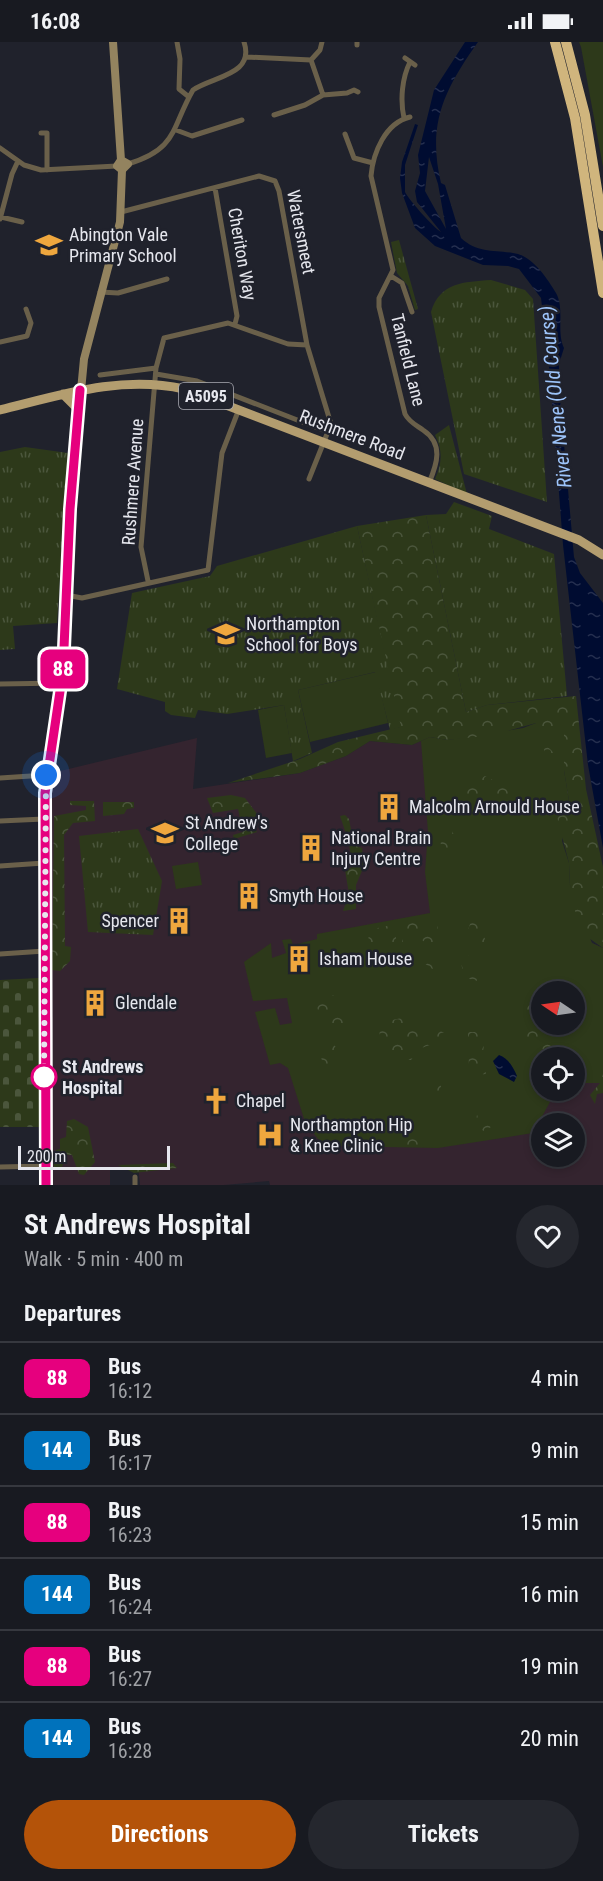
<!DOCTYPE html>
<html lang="en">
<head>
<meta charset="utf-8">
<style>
  :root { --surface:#181a21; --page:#25272e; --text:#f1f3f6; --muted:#9fa1a5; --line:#36383f; --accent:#b45309 }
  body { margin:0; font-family:"Roboto Condensed",sans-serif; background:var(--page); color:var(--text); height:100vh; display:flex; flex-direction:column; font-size:22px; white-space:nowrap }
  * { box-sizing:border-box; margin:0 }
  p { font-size:20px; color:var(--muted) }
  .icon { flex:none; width:33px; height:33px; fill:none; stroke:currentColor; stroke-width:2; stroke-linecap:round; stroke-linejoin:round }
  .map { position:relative; height:1143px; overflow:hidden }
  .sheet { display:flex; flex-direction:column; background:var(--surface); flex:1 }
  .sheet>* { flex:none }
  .badge { padding:0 12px; border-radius:9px; font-size:21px; line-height:39px }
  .needle { width:39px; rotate:283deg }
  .tools { position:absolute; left:531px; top:939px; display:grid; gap:12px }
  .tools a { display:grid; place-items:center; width:54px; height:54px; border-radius:50%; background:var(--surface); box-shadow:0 3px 9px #0003,0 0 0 2px var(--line); font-size:30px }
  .scale { position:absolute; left:18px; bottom:15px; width:152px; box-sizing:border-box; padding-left:6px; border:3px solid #e6e7ee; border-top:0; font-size:16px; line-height:21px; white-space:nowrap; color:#e6e7ee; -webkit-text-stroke:4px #20222c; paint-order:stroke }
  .you { position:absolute; width:30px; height:30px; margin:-15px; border:4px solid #fff; border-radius:50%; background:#1a73e8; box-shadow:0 0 0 9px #1a73e833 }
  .map>.badge { position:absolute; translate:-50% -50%; box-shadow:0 0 0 3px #fff }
  h2 { padding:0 24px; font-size:22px; line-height:54px }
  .round { display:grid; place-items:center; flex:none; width:63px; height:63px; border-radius:32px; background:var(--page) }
  .headline { display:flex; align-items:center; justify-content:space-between; height:102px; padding:0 24px }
  h1 { font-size:28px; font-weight:700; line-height:45px }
  .primary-button { display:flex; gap:12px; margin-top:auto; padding:12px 24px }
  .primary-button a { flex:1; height:69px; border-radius:36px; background:var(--accent); color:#fff; font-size:24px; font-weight:700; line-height:69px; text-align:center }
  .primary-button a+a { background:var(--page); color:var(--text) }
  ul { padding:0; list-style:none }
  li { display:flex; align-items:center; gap:18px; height:72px; padding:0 24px; border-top:2px solid var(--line) }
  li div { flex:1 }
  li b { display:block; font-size:22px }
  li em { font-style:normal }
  li .badge { min-width:66px; font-weight:700; text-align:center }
  .status { display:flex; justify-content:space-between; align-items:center; height:42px; padding:0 30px; background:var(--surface); direction:ltr }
  .status svg { height:16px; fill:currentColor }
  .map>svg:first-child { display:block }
  .medical { fill:#34242f; fill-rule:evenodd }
  .green { fill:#2d391a; fill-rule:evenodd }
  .forest { fill:url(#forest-crowns) }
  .cemetery { fill:url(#cemetery-stones) }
  .park { fill:url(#park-tufts) }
  .water { fill:url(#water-ripples); fill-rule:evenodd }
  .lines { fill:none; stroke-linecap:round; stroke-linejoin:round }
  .street { stroke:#6a604a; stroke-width:5 }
  .secondary { stroke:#93835f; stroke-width:8 }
  .primary { stroke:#b39d6f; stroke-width:9 }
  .highway { stroke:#d0b57d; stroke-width:10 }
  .line-casing { stroke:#fff; stroke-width:14 }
  .line { stroke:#e6007e; stroke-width:9 }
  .walk { stroke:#e6e7ee; stroke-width:6; stroke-dasharray:0 10.8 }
  .stop-dot { fill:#fff; stroke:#e6007e; stroke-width:3 }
  .labels { text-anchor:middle; stroke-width:5; stroke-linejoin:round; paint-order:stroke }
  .shield { fill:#20222c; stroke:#abacb4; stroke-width:1.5 }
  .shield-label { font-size:16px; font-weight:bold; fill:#e6e7ee }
  .street-label { font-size:18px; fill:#e6e7ee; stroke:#20222c }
  .poi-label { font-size:18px; fill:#e6e7ee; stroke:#20222c; text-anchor:start }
  .stop-label { font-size:18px; font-weight:bold; fill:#e6e7ee; stroke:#20222c; text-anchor:start }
  .water-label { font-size:20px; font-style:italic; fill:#9dc4fa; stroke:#20222c }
</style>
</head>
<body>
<div class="status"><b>16:08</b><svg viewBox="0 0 49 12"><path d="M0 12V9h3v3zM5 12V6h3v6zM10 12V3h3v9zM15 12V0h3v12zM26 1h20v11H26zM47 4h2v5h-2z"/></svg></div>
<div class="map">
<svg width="603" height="1143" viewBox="0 0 603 1143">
  <defs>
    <pattern id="forest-crowns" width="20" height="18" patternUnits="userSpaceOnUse" patternTransform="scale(1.5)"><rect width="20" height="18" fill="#2d391a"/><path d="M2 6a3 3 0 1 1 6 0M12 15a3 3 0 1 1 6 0" fill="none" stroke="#4b563c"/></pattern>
    <pattern id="cemetery-stones" width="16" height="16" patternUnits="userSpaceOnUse" patternTransform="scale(1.5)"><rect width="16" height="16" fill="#2d391a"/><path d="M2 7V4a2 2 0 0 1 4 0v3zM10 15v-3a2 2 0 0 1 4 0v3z" fill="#4b563c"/></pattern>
    <pattern id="park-tufts" width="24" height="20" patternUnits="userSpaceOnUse" patternTransform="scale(1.5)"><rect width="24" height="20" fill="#2d391a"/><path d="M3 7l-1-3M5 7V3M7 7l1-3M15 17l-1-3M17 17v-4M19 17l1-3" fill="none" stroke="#4b563c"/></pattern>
    <pattern id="water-ripples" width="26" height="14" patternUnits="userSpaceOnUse" patternTransform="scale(1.5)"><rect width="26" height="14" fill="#000c31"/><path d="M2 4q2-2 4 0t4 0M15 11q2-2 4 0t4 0" fill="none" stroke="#252f4f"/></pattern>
  </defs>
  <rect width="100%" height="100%" fill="#20222c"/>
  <!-- medical -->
  <path class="medical" d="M430,695L592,901L603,906V1143H270L269,1139L224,1143H140L138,1123L110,1128V1143H50L47,990L52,731L197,696L193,747L300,731L346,714L370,699L412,703ZM542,950H574V982H542ZM542,1016H574V1048H542ZM542,1082H574V1114H542Z"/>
  <!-- green -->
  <path class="green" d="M579,0H603V125L581,5Z
    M376,630L388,681L310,700L298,648Z
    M284,663L292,711L266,716L258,668Z
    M565,680L564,728L570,765L562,799L569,821L570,843L592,901L603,906V1025H575L574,1016H542V1048L556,1049L533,1091L438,1106L331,1104L318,1097L305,1080L288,1026L280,1021L270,1023L255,970L275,966L280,983L292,981L287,956L253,959L244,920L271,901L272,916L286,911L282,898L291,897L293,903L317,897V892L430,871L425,830L428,790L421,699L430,695L448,698L523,686L536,681ZM542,950H574V982H542Z
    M198,820L202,843L176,847L172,824Z"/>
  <!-- forest -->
  <path class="forest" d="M426,473L466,670L487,663L576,654L586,747L603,825V906L579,889L570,843L569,821L556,771L568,769L570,765L564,728V681H557L547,692L539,689L536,681L493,693L448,698L430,695L412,703L370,699L346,714L300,731L228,741L300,717L338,700L400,685L357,484Z
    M548,705L557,714L556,724L552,730L546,727L544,706Z
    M485,734L498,741L514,740L518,742L512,751L496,760L482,753L467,759L469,771L461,776L456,773V766L446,757L449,752H459Z
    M231,753L245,756L258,773L254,784L257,790L234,797L233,793L243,790L238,767L213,771L207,756Z
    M70,759H94L95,779L73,781L64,793L65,900V904L71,905L70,919L60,929L52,928L54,774L86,768V764L70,763Z
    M103,760H134V766L127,767L124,772L103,774Z
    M345,773L349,777L354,803L362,806L364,824L356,843V867L343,869L349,852L345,828L351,826C352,806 346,792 340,774Z
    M447,782C458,791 455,808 447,817C438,805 439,795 447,782Z
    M476,875H484L487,879L484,891L486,905L479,907L471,904L466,894L471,879Z
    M431,877L437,879L439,896L434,901L423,899L418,893L402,905V883Z
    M396,882V906L387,909L381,907L375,911L368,904L369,888Z
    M419,911C432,911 438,918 444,928L442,934L420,918Z
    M470,913L480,920L483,933L475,940L465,934L460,919Z
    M534,945L548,949L542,950V982L556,983L557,1003L543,1007L528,1001L524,983L525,954Z
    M320,953L339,954L348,972L343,983L334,988L319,972L316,962Z
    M407,975L416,977L423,985L436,986L444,991L443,998L419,1007L411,1018C387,1019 377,1009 380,985L392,978Z
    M468,990H475L485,995L483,1010L486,1032L477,1033L469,1028Z
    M332,996L339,1014L334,1023L325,1022L320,1015L323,997Z
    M592,1023L603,1025V1051L597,1052L595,1062L590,1053L600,1041H585L575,1033V1025Z
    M435,1031L439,1033L442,1051L440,1058L433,1057L428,1046Z
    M485,1062C492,1071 493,1081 488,1092L475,1083L479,1063Z
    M74,1077L88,1085L95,1120L84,1133L79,1132L72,1113H66L62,1125L54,1126L53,1115L56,1114V1108L60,1107V1097L66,1095L67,1079Z
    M411,1083L419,1087L421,1099L419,1105L400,1104L395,1098L402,1085Z
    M326 1092a9 9 0 1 1 18 0a9 9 0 1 1-18 0Z
    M173,1121L177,1126L134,1131L118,1123Z"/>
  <!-- cemetery -->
  <path class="cemetery" d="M39,936L40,1085H0V938Z"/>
  <!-- park -->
  <path class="park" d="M399,198L418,267L415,268L408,244L397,231L391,200Z
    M491,238L525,248L533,257L547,460L464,432L431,270C440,240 464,240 491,238Z
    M449,383L467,452L435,437C442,422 443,408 435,393Z
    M25,405L68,411L57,581L13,584L15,607L0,608V410Z
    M454,460L492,474L489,487L554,512L567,654L487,663L466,670L426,473L446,472Z
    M357,484L401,685L390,688L375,630L298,648L312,711L293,719L284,663L227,672L198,668L195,676L171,673L165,669V660L117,647L132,551L210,534L217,524Z
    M138,787L162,839L153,893L88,890L79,794Z"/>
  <!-- water -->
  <path class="water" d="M465,0H478C444,48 427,82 441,141L445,143L461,196C477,211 494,208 513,211C532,213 547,236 556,251C565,267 556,289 564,306L559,322V345L574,515L580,531L603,561V806L588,723L563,503L550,334L541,256L519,227L508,224L483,223L435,204L415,186L402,151L400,136L402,120L415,82L418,83L405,123V150C409,158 433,185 441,190L417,160L415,149L420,131L418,113L434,48ZM429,115L438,142L446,187L425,149Z
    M499,1013C509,1017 513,1025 517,1034L514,1040L499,1032L493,1019Z"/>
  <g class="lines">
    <!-- street -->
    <path class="street" d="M177,0L180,17L179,47L189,55
      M357,0V3
      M247,15L311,18L320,8L322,0
      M405,16L415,23
      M311,18L323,53
      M274,73L305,63L323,53L347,51L354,48L358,50
      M410,75C385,81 373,111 371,134L393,228L379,256V265L405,372C409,380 416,383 423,388C444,402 437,422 429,441
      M404,76C400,58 402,36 410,20
      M176,88L192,94L242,78
      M41,91H47V128
      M345,92L354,116L373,121
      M0,106L24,123L41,128L117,124
      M128,122C178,107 171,86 193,48C214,34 255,33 244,0
      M215,146L237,274L235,282
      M121,170L259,134L275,139L279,149L307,303L331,382L309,437
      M1,175L22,180
      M0,177L12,132L18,119
      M391,234L402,241L412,270
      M100,250L118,251L167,237
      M0,300L27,294L31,281L26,267
      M156,332L197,339L328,390
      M100,333L156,326
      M148,539L141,505L156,326L164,296L228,281L288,302L307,303
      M66,553L82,556L208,528L222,411L239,367
      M0,642L62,641
      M0,736L46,733
      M0,779L44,777
      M0,824L44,821
      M0,912L45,909
      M0,1125L45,1124
      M135,1135V1143"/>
    <!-- secondary -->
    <path class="secondary" d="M113,0L121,118
      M46,1143V733L63,629L73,433L84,317L120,180L122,128L117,124L121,118L128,122L122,128"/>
    <!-- primary -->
    <path class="primary" d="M63,352L78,367
      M0,368C61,353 121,333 184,347L579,498L603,513"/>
    <!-- highway -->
    <path class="highway" d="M555,0L575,76L603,251
      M566,0L585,73L603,184"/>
  </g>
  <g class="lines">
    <defs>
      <path id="line" d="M46,1143L45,751L63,629L70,467L80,348"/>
    </defs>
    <!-- line casing -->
    <use href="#line" class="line-casing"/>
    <!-- line -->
    <use href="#line" class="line"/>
    <!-- walk -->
    <path class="walk" d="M44,1035L46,733"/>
  </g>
  <!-- icons -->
  <defs>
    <symbol id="school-bare" viewBox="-9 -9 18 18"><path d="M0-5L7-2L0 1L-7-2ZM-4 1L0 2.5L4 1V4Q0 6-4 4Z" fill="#efa73e" stroke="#20222c" stroke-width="2.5" paint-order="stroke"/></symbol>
    <symbol id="building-bare" viewBox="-9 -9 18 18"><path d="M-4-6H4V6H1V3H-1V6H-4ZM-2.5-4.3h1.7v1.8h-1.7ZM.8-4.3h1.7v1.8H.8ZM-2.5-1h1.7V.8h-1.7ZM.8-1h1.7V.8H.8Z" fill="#efa73e" stroke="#20222c" stroke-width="2.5" paint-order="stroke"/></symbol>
    <symbol id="church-bare" viewBox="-9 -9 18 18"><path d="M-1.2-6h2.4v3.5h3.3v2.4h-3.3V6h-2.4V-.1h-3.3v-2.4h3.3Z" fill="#efa73e" stroke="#20222c" stroke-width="2.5" paint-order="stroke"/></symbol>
    <symbol id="hospital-bare" viewBox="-9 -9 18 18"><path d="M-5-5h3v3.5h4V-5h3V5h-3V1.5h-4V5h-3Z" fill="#efa73e" stroke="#20222c" stroke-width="2.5" paint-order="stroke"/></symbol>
  </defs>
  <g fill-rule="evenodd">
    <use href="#school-bare" x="30" y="184" width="38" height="38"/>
    <use href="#school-bare" x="207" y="573" width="38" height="38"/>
    <use href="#building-bare" x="370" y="746" width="38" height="38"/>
    <use href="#school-bare" x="146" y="772" width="38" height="38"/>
    <use href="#building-bare" x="292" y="787" width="38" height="38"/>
    <use href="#building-bare" x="230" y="835" width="38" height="38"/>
    <use href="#building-bare" x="160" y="860" width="38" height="38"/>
    <use href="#building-bare" x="280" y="898" width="38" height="38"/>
    <use href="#building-bare" x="76" y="942" width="38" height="38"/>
    <use href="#church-bare" x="197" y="1040" width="38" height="38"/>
    <use href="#hospital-bare" x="251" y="1074" width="38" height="38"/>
  </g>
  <!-- markers -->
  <circle class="stop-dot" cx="44" cy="1035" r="12"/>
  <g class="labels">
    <!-- shield labels -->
    <rect class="shield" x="179" y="341" width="54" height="26" rx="4.5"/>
    <g class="shield-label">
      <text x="206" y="360">A5095</text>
    </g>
    <!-- street labels -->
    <g class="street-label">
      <text transform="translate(301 190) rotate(79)" y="6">Watersmeet</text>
      <text transform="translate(242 212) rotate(80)" y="6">Cheriton Way</text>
      <text transform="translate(408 318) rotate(76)" y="6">Tanfield Lane</text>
      <text transform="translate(352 393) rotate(21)" y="6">Rushmere Road</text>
      <text transform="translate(133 440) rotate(-86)" y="6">Rushmere Avenue</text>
    </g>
    <!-- poi labels -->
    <g class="poi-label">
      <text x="69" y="199">Abington Vale<tspan x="69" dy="21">Primary School</tspan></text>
      <text x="246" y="588">Northampton<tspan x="246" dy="21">School for Boys</tspan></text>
      <text x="409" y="771">Malcolm Arnould House</text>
      <text x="185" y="787">St Andrew's<tspan x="185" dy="21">College</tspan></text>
      <text x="331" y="802">National Brain<tspan x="331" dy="21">Injury Centre</tspan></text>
      <text x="269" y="860">Smyth House</text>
      <text x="159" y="885" text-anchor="end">Spencer</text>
      <text x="319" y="923">Isham House</text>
      <text x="115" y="967">Glendale</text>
      <text x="236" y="1065">Chapel</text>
      <text x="290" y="1089">Northampton Hip<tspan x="290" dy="21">&amp; Knee Clinic</tspan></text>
    </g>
    <!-- stop labels -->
    <g class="stop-label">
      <text x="62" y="1031">St Andrews<tspan x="62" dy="21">Hospital</tspan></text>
    </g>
    <!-- water labels -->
    <g class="water-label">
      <text transform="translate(555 355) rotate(-96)" y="7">River Nene (Old Course)</text>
    </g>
  </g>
</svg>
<div class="tools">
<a><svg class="needle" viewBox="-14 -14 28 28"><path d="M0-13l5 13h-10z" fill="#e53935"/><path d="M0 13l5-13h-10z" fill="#9fa1a5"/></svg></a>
<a><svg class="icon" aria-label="locate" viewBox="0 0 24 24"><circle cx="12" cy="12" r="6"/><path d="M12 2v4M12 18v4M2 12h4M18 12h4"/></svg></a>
<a><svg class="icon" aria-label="layers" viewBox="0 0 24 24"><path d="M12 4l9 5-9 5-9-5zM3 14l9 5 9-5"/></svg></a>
</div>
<div class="scale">200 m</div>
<div class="you" style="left:46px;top:733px"></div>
<b class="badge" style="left:63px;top:627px;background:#e6007e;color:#fff">88</b>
</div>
<section class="sheet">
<div class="headline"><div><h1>St Andrews Hospital</h1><p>Walk · 5 min · 400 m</p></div><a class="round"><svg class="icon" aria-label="heart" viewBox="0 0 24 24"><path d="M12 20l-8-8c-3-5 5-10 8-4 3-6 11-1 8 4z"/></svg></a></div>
<h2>Departures</h2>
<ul>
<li><span class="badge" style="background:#e6007e;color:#fff">88</span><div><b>Bus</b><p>16:12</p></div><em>4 min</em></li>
<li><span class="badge" style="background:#0072bc;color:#fff">144</span><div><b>Bus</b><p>16:17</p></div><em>9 min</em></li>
<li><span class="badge" style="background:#e6007e;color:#fff">88</span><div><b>Bus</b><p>16:23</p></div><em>15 min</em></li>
<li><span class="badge" style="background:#0072bc;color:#fff">144</span><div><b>Bus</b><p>16:24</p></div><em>16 min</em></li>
<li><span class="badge" style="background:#e6007e;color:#fff">88</span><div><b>Bus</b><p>16:27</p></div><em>19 min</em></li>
<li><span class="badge" style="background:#0072bc;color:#fff">144</span><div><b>Bus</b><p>16:28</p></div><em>20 min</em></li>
</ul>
<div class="primary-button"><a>Directions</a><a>Tickets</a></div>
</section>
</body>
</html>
